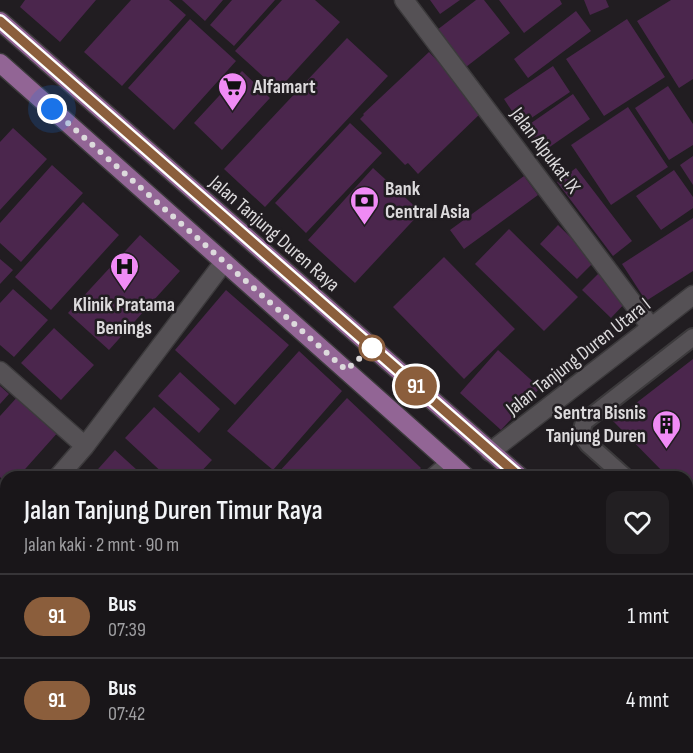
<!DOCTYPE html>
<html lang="id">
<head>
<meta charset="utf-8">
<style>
  :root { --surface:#191619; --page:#221f22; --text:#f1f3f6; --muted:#9f9fa2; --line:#373538 }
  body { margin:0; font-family:"Sofia Sans Condensed",sans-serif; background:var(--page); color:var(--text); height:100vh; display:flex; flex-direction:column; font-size:22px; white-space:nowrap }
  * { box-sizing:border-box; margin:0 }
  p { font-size:20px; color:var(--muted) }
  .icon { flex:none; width:33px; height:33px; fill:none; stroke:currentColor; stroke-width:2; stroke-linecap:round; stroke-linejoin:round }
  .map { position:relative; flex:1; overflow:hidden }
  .sheet { position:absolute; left:0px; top:471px; width:693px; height:282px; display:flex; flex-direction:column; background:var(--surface); border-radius:18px 18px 0 0; box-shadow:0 2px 4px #0004,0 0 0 2px var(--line) }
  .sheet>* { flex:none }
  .badge { padding:0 12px; border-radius:20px; font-size:21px; line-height:39px }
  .you { position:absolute; width:30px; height:30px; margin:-15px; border:4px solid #fff; border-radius:50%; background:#1a73e8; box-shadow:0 0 0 9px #1a73e833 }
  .map>.badge { position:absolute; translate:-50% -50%; box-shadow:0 0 0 3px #fff }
  .round { display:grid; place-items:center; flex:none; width:63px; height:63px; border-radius:12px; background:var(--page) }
  .overview { display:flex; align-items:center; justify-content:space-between; height:102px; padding:0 24px }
  h1 { font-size:28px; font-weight:600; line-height:45px }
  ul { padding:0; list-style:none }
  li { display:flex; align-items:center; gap:18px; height:84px; padding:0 24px; border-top:2px solid var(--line) }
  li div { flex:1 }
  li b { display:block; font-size:22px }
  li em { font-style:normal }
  li .badge { min-width:66px; font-weight:700; text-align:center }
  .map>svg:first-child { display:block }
  .building { fill:#4b264d }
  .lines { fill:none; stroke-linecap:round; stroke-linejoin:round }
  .lane-casing { stroke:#3c3a3c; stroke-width:20 }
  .street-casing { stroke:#3c3a3c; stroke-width:21 }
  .primary-casing { stroke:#3c3a3c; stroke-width:21 }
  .lane { stroke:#555155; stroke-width:16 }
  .street { stroke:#555155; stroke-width:18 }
  .primary { stroke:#926595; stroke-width:18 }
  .line-casing { stroke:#fff; stroke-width:14 }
  .line { stroke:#8b5e3c; stroke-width:9 }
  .walk { stroke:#dcdadc; stroke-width:6; stroke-dasharray:0 10.8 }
  .stop-dot { fill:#fff; stroke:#8b5e3c; stroke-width:3 }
  .labels { text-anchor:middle; stroke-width:5; stroke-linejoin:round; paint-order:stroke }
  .poi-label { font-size:20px; font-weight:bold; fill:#dcdadc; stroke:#211d21; text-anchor:start }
  .street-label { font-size:20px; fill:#dcdadc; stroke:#211d21 }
</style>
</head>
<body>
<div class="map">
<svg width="693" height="753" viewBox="0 0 693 753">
  <rect width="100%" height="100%" fill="#211d21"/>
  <!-- building -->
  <path class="building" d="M25,0H96L60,42L20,7Z
    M131,0H169L186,15L122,86L84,52Z
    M182,0H223L205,21Z
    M232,0H275L234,46L210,25Z
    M282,0H315L340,22L278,90L235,51Z
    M430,0H460L440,14Z
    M476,0H484L510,33L466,67L437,30Z
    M499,0H560L562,4L524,33Z
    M584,0H606L609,7L590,15Z
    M671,0H693V79L679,88L637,21Z
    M576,11L591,31L528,78L514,59Z
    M190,19L236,61L174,130L128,88Z
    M627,19L665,77L604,116L566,59Z
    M347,38L388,76L265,207L224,169Z
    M429,52L484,110L418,174L408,163L405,165L360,119L364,115L363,114Z
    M553,66L570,92L521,125L504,99Z
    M242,71L270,98L222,150L194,123Z
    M668,86L693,124V145L669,160L635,108Z
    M573,94L590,119L541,153L524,128Z
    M628,107L668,167L611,205L571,145Z
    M350,123L382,153L306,233L275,203Z
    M13,128L47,159L0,210V142Z
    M693,156V185L680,165Z
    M52,165L83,193L21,262L0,243V223Z
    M373,168L421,212L355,283L308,240Z
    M576,168L632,241L613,256L557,182Z
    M674,170L693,197V208L661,230L636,196Z
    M524,176L538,195L464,249L450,230Z
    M83,202L119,235L51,310L15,277Z
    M693,218V271L646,301L622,264Z
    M558,225L595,261L577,279L540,244Z
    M509,229L578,297L544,331L475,264Z
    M140,235L180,271L109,350L68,313Z
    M444,257L515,329L464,379L393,307Z
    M0,259L13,270L0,284Z
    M599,273L628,300L611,318L582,290Z
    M13,289L48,320L14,357L0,345V303Z
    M226,290L289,345L235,405L175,350Z
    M54,328L94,365L61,400L21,363Z
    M498,350L540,388L501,430L460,393Z
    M299,351L342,391L273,470L227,431Z
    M693,359V502L687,496V477H668L613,421Z
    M180,372L220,409L199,433L158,396Z
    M0,386L9,394L0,404Z
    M20,394L60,430L18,477H6V483L0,477V416Z
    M347,398L421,468L413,477H281L277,474Z
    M154,407L212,460L196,477H167L125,438Z
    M115,450L137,470L130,477H91Z
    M0,489L6,494V532L0,538Z
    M5,601L6,602V650L0,644V606Z
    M0,684L6,690V747H64L70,753H0Z"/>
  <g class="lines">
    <defs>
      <path id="lane" d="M625,477L588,444L581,434L584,422L693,337
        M687,533L693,539
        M687,604L693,599
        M135,747L141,753
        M665,747L671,753
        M617,753L623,747"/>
      <path id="street" d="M404,0L651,327
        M0,371L85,446
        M490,452L693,295
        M58,477L85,446L224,262
        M434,477L450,463
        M0,545L6,538
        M123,753L128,747"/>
      <path id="primary" d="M0,21L520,477
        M0,63L466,477
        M687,618L693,623
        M687,673L693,679"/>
    </defs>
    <!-- lane casing -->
    <use href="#lane" class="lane-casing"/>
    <!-- street casing -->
    <use href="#street" class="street-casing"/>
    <!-- primary casing -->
    <use href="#primary" class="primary-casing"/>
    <!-- lane -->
    <use href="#lane" class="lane"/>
    <!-- street -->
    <use href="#street" class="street"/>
    <!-- primary -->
    <use href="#primary" class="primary"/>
  </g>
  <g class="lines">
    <defs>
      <path id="line" d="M0,21L520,477"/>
    </defs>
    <!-- line casing -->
    <use href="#line" class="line-casing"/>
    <!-- line -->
    <use href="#line" class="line"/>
    <!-- walk -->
    <path class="walk" d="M52,109L346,370L372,348"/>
  </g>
  <!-- icons -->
  <defs>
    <symbol id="supermarket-pin" viewBox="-11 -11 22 30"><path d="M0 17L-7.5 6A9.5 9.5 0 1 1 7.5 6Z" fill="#f08bf5" stroke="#211d21"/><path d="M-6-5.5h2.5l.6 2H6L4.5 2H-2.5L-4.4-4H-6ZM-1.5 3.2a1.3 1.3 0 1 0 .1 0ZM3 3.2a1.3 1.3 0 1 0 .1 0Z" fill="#111"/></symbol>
    <symbol id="bank-pin" viewBox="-11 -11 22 30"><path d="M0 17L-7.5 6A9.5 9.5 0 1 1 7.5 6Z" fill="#f08bf5" stroke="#211d21"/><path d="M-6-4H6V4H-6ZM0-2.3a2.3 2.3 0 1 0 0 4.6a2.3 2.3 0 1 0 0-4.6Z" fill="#111"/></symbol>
    <symbol id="hospital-pin" viewBox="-11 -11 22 30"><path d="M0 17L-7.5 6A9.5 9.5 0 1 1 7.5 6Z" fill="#f08bf5" stroke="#211d21"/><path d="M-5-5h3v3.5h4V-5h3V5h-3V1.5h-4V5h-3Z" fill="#111"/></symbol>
    <symbol id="building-pin" viewBox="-11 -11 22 30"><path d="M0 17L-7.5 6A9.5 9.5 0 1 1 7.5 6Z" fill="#f08bf5" stroke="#211d21"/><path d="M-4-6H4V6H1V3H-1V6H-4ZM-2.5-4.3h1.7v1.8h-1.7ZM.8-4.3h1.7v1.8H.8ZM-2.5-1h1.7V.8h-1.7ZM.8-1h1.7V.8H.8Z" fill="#111"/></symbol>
  </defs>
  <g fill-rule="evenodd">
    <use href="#supermarket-pin" x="216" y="70" width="33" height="45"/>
    <use href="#bank-pin" x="348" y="184" width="33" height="45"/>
    <use href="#hospital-pin" x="108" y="250" width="33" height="45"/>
    <use href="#building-pin" x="650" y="408" width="33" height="45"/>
  </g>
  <!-- markers -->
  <circle class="stop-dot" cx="372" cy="348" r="12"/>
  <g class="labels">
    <!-- poi labels -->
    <g class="poi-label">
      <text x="253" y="93">Alfamart</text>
      <text x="385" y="195">Bank<tspan x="385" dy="23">Central Asia</tspan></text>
      <text x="124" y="311" text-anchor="middle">Klinik Pratama<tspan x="124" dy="23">Benings</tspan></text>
      <text x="646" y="419" text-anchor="end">Sentra Bisnis<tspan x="646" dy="23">Tanjung Duren</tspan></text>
    </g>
    <!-- street labels -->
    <g class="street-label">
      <text transform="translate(546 150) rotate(53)" y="7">Jalan Alpukat IX</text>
      <text transform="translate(275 233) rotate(41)" y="7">Jalan Tanjung Duren Raya</text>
      <text transform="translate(578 356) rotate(-38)" y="7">Jalan Tanjung Duren Utara I</text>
    </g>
  </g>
</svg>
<div class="you" style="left:52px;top:109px"></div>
<b class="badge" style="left:416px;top:386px;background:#8b5e3c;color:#fff">91</b>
<section class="sheet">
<div class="overview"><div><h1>Jalan Tanjung Duren Timur Raya</h1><p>Jalan kaki · 2 mnt · 90 m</p></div><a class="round"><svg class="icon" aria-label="heart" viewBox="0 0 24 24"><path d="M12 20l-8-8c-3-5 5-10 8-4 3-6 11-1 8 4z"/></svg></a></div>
<ul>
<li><span class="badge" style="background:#8b5e3c;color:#fff">91</span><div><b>Bus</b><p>07:39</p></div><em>1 mnt</em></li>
<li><span class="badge" style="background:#8b5e3c;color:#fff">91</span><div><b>Bus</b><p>07:42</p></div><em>4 mnt</em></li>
</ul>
</section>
</div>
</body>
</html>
